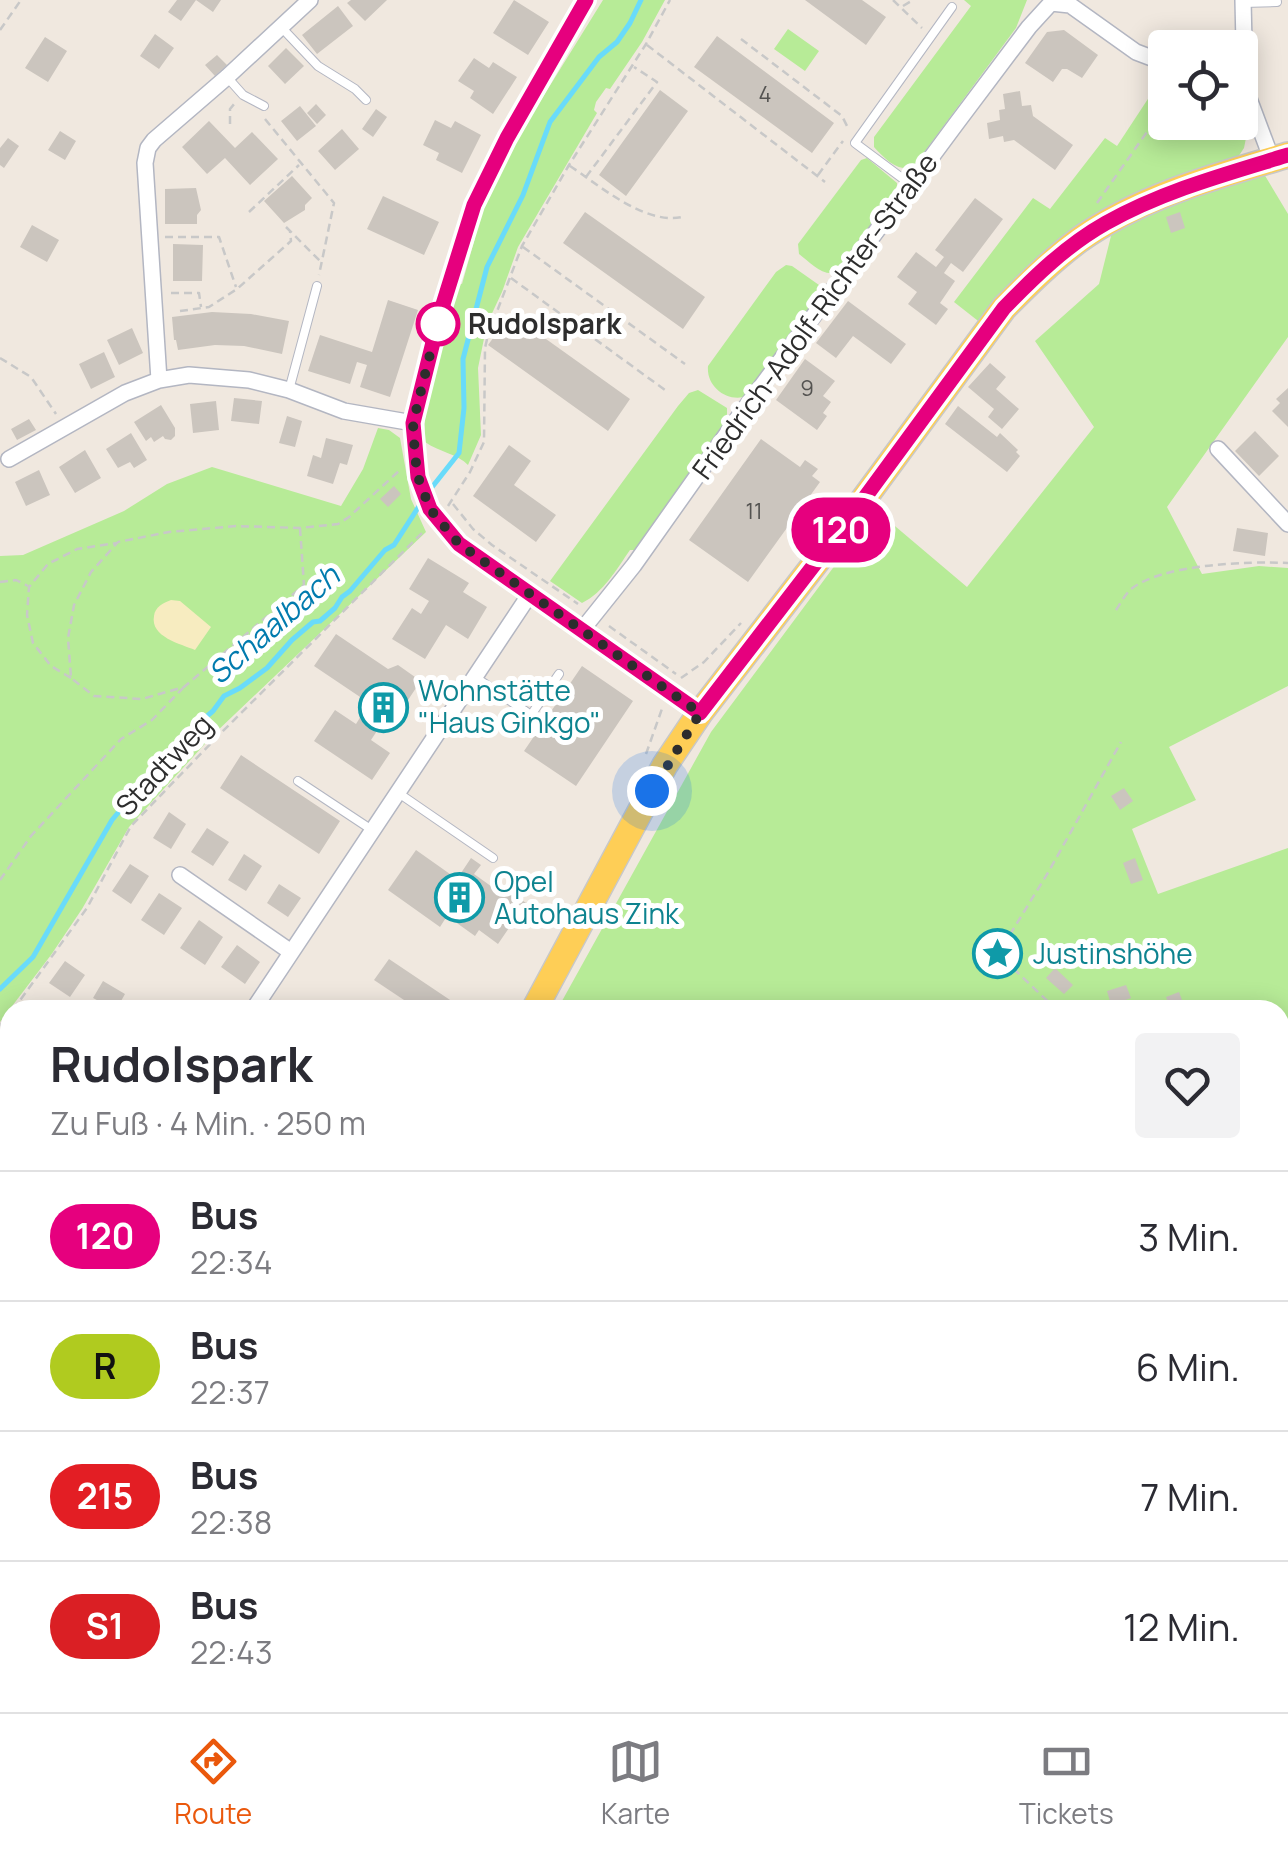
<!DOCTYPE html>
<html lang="de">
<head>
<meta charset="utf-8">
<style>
  :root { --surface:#fff; --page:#f2f2f3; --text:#2b2b33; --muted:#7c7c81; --line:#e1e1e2; --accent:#ea580c }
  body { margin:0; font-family:Manrope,sans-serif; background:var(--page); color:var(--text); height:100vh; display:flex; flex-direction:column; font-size:38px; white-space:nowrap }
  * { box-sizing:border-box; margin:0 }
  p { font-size:32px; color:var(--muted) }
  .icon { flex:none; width:55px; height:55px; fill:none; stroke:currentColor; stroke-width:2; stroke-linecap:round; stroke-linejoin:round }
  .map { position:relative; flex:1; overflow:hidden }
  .drawer { position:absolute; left:0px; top:1000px; width:1290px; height:712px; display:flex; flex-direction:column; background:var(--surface); border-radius:30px 30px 0 0; box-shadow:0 5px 25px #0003 }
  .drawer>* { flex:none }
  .badge { padding:0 20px; border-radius:32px; font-size:35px; line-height:65px }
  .tools { position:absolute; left:1148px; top:30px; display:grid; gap:20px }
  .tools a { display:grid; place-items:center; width:110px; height:110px; border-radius:10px; background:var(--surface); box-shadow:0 5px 25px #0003; font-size:50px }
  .you { position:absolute; width:50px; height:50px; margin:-25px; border:8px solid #fff; border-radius:50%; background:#1a73e8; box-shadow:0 0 0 15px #1a73e833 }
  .map>.badge { position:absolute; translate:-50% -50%; box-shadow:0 0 0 5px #fff }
  .round { display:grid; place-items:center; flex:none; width:105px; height:105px; border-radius:10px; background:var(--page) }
  .headline { display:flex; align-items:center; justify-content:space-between; height:170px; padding:0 50px }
  h1 { font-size:48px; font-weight:700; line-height:75px }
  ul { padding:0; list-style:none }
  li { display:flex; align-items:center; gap:30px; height:130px; padding:0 50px; border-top:2px solid var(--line) }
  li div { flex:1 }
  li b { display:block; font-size:38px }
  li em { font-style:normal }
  li .badge { min-width:110px; font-weight:700; text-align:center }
  .dock { display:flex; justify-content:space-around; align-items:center; height:140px; border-top:2px solid var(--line); background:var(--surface); font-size:28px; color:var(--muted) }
  .dock a { display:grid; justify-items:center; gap:5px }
  .dock .selected { color:var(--accent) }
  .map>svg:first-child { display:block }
  .green { fill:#b7eb97 }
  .sand { fill:#f7ecc0 }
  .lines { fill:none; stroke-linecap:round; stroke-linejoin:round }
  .stream { stroke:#69dbfa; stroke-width:5 }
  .building { fill:#cbc5be }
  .lane-casing { stroke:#b3b6c2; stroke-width:10 }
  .street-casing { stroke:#b3b6c2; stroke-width:18 }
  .primary-casing { stroke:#c8c8c8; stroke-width:28 }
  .path { stroke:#c8c8c8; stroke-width:2.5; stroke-dasharray:8 5; stroke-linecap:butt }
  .lane { stroke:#fff; stroke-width:8 }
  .street { stroke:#fff; stroke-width:15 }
  .primary { stroke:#fece56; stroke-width:25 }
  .line-casing { stroke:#fff; stroke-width:22 }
  .line { stroke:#e6007e; stroke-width:15 }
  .walk { stroke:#2d2d2d; stroke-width:10; stroke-dasharray:0 18 }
  .stop-dot { fill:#fff; stroke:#e6007e; stroke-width:5 }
  .labels { text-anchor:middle; stroke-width:10; stroke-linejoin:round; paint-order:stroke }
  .number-label { font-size:22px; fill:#545351 }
  .street-label { font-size:28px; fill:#2d2d2d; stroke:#fff }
  .stop-label { font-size:28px; font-weight:bold; fill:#2d2d2d; stroke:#fff; text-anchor:start }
  .culture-label { font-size:28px; fill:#0d838f; stroke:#fff; text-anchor:start }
  .water-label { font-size:30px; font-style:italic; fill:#017bae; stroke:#fff }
</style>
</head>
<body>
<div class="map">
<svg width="1288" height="1712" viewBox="0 0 1288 1712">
  <rect width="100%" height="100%" fill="#f0e8df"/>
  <!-- green -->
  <path class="green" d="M603,0H665L642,42L610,89L606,88L596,102L594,110L597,113L518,247L502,292L487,324L478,368L481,435L468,465C458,454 439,452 425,442C422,389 443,335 456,283L462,284L475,238L470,235L505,158Z
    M964,0H1027L1016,28L914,166C899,174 884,158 874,147V137L971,6Z
    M788,29L819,51L805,71L774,49Z
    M1163,76L1165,122H1240V107L1246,138L1244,148L1238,157L1189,174L982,324L954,302L1033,198L1050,209L1105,138L1117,146Z
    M867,158L897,183V187L840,271C824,279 811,263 799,254L798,244L861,160Z
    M1264,174L1288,214V337L1167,507L1202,574L1259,566L1288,568V686L1169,747L1196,800L1132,829L1158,894L1288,848V1189L1280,1214V1010H557L711,732L876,510L967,587L1094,427L1035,341L1099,284L1112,232L1189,196Z
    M786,265L792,266L819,285L821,294L747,396C728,403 706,387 708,366L776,272Z
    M698,390L727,408V424L635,550H630C616,570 604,592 582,603L550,581L678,406L689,393Z
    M378,428L389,430L400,438L411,499L426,532L214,734L129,827L82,909L51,955L0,1022V556L23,555L124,511L167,484L212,467L341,506L363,469Z
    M1280,1222L1288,1245V1712H174L181,1702H1280Z"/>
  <!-- sand -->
  <path class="sand" d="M171,600L180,601L211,627L195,650C181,644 150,637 154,616C155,607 163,603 171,600Z"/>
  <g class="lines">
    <!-- stream -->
    <path class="stream" d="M429,491L459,453L464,408L463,359L487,267L523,195L550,122L599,57L617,42L630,23L641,0
      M0,989L33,957L112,820L148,777L174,753L200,722L213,711L224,696L240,688L267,668L292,640L313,622L320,621L335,608L342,597L350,591L385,550L394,545L423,500"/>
  </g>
  <!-- building -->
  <path class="building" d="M177,0H221L213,12L196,0L181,21L168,12Z
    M351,0H387L365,21L347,3Z
    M514,0L549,22L528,55L493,33Z
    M805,0H862L886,17L866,45Z
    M338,6L353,26L317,54L302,35Z
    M1064,30L1098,55L1082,78L1067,69H1062L1053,82L1025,63L1047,32Z
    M155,34L174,48L159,69L140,56Z
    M717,36L834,123L812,153L694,67Z
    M45,37L67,51L48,82L25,68Z
    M286,48L304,66L285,84L268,66Z
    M217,55L227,65L215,76L205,65Z
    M474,58L489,68L493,62L517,77L493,114L470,98L474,91L458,81Z
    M660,90L688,111L626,196L599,175Z
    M1020,91L1022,106L1031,105L1033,116L1073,145L1055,170L1014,140L1004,142L1003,136L989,139L987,123L1000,120L999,110L1005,109L1003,94Z
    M316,104L326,115L317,124L307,113Z
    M300,106L316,126L297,141L281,121Z
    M376,109L387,117L373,137L362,129Z
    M435,120L451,128L455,121L481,135L462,173L436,160L439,153L423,145Z
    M209,121L235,148L252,132L278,159L250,185L225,158L207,174L182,147Z
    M342,129L359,149L335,170L318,151Z
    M60,131L76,141L65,160L48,150Z
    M8,138L19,146L4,168L0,165V148Z
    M292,176L312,198L305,205V210L284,223L264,201Z
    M196,188L201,210L197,215V224H165V189Z
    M383,196L439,222L424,255L367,229Z
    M975,198L1003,219L963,272L951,263L944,273L955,281L940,303L948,309L936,325L908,304L917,292L897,277L916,252L936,267L944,257L935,250Z
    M585,212L705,297L683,329L563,243Z
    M1180,212L1185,228L1171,233L1166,217Z
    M32,225L59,240L47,262L20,247Z
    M173,244L203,245L202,281H173Z
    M388,300L418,310L390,397L360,387L367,365L357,362L350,384L308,371L320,335L372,352Z
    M848,301L906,344L891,364L853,336L836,358L816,343Z
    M212,312L251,314L289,321L282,354L244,346L215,345L178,350L176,340H174L172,317Z
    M511,314L630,399L608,431L488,345Z
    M132,328L143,353L119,365L107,340Z
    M104,352L115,377L91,389L79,364Z
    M805,359L835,381L823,396L831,402L823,413L827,416L817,430L776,400Z
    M990,363L1006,377L996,389L1019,409L1002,429L988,417L994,409L968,387Z
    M1288,388V427L1272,411L1280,403L1276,399Z
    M234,398L262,401L259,424L231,421Z
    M216,401L219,430L193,433L190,404Z
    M161,405L175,428V436L171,440L165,439L163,436L154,442L151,437L146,441L134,422Z
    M958,406L997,437L1000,433L1018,450L1016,452L1020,456L1007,472L945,424Z
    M287,416L302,421L295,447L279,443Z
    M29,419L36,430L17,440L11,429Z
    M1255,431L1279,456L1259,476L1235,451Z
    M131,433L147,460L134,468L130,462L118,468L106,449Z
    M326,438L353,445L347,465L340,463L333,484L307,476L313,455L321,458Z
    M761,439L800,467L805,460L818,469L812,476L820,482L748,582L689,540Z
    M509,445L531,461L514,485L556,515L536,542L473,496Z
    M85,450L101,478L75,493L59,467Z
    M39,470L50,495L26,506L15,482Z
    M394,486L401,494L388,507L380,499Z
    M1237,528L1268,533L1265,556L1233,551Z
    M428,558L469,583L463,592L487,607L468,639L446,625L425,659L392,639L412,608L421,614L429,601L409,589Z
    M336,634L388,669L398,665L415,677L416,688L404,706L392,708L371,740L390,753L372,780L314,741L335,710L356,724L369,703L314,666Z
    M582,666L633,701L576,786L524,751Z
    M241,755L340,821L319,854L220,788Z
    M1124,788L1133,801L1120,810L1111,796Z
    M169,812L186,824L171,849L153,838Z
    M207,828L229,842L213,866L191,852Z
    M416,850L457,879L471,858L481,865L474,874L502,894L505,888L526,903L498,944L479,930L475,936L447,916L440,927L388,890Z
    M244,854L262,866L246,891L228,880Z
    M1135,858L1143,880L1131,884L1123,863Z
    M130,864L149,876L131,904L112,891Z
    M279,884L301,898L288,917L267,903Z
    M159,893L182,908L164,935L141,920Z
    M199,920L223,937L205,965L180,948Z
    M237,945L260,962L245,984L221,967Z
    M389,959L465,1010H419L374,980Z
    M65,961L85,975L70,997L49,983Z
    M1055,968L1073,985L1064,994L1046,978Z
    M103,981L125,994L116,1010L93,998Z
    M1126,985L1131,998L1111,1005L1107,991Z
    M1179,992L1185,1008L1171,1010L1166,997Z
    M10,1165V1216L0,1212V1187Z
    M10,1495V1560L0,1553V1510Z
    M10,1574V1702H16L10,1712H0V1588Z"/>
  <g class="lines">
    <defs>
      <path id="lane" d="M1243,3L1277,2
        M281,27L318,66L355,89L366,100
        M227,77L243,95L264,106
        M910,184L855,143L952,7
        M289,390L317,286
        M475,677L531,715L559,674
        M298,781L372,830
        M397,792L493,858
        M0,1340L10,1346"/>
      <path id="street" d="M586,0L507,138L474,205L440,314L413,423L418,477L430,509L459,544L700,713
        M1243,0L1245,88L1272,160
        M159,380L145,163L148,148L154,140L227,77L310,0
        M1218,449L1288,524
        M9,459L125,393L159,380L189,375L249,380L289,390L344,411L413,423
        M582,630L634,565L743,411L956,124L1029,27L1051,3L1070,5L1136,52L1165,63
        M180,875L291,952
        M253,1010L530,594"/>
      <path id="primary" d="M534,1010L665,765L700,713L844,526L1004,308C1028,284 1052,260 1079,240C1141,196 1216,176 1288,155
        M61,1712L67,1702"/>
    </defs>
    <!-- lane casing -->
    <use href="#lane" class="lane-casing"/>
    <!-- street casing -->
    <use href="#street" class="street-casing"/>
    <!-- primary casing -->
    <use href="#primary" class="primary-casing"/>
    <!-- path -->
    <path class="path" d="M893,0L922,28
      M903,6L913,0
      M0,30L21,0
      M741,39L842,116L849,130
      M647,45L825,182
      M1218,48L1229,40
      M265,119L334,203L319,275
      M230,124V109L235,103
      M570,166C600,186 645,225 682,217
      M818,175L843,141
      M586,177L657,82L634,67
      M1097,203L1149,129L1157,120L1165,116
      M249,212L299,165
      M286,227L320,261
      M165,237H219L236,287
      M523,247L685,364
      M511,278L665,390
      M171,293H199L201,307
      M180,311L209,307L237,289L291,241L290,231
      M0,358L31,377L56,414
      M453,504L473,529L492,545L578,604
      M448,506L470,472L484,442L485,348L488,335L522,246L569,165L646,44L670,0
      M300,528L304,585L184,687L142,699L94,696L71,678L68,638L74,605L91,572L118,542L169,532L236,526L300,528L338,524L349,517L400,470
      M0,582L16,580L28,586
      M1116,610C1120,604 1125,595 1130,590C1160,564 1249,561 1288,563
      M609,626L676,674
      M71,678L51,666L33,643L27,615L29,587L48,564L77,549L117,543
      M681,678L704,662L741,623
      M646,754L663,706
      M0,880L31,836L121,739L152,720L183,688
      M13,1010L87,908L131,826L220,734L425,530
      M1057,1010L998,954L1049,871L1121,742
      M0,1026L10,1013
      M1280,1252L1288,1262
      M1280,1530L1288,1551
      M387,1712L391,1702"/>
    <!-- lane -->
    <use href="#lane" class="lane"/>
    <!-- street -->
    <use href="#street" class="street"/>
    <!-- primary -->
    <use href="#primary" class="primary"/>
  </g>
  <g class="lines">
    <defs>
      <path id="line" d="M586,0L507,138L474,205L440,314L413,423L418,477L430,509L459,544L700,713L844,526L1004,308C1035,276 1067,245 1106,223C1163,191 1226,174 1288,155"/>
    </defs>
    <!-- line casing -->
    <use href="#line" class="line-casing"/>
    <!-- line -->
    <use href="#line" class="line"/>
    <!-- walk -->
    <path class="walk" d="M438,324L440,314L413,423L415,456L418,477L430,509L459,544L700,713L652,791"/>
  </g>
  <!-- icons -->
  <defs>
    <symbol id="building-ring" viewBox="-11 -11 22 22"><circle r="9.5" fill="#fff" stroke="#0f9aa8" stroke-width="1.5"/><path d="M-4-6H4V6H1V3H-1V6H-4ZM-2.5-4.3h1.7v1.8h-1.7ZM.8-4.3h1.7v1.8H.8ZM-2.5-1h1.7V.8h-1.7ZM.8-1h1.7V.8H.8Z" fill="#0f9aa8"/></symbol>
    <symbol id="sight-ring" viewBox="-11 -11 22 22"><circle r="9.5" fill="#fff" stroke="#0f9aa8" stroke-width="1.5"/><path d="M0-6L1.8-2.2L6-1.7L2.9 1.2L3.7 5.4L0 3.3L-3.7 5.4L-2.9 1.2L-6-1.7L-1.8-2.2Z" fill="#0f9aa8"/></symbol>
  </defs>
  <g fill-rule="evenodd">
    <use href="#building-ring" x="356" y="680" width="55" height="55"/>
    <use href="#building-ring" x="432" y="870" width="55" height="55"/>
    <use href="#sight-ring" x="970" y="926" width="55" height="55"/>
  </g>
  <!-- markers -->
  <circle class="stop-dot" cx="438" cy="324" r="20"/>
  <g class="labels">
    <!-- number labels -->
    <g class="number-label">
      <text x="765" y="102">4</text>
      <text x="807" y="396">9</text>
      <text x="754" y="519">11</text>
    </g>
    <!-- street labels -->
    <g class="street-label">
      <text transform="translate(815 316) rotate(-54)" y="10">Friedrich-Adolf-Richter-Straße</text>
      <text transform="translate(164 765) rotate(-47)" y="10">Stadtweg</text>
    </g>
    <!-- stop labels -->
    <g class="stop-label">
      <text x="468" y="334">Rudolspark</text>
    </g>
    <!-- culture labels -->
    <g class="culture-label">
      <text x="418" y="701">Wohnstätte<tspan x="418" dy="32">"Haus Ginkgo"</tspan></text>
      <text x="494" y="892">Opel<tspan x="494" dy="32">Autohaus Zink</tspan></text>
      <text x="1033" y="964">Justinshöhe</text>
    </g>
    <!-- water labels -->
    <g class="water-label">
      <text transform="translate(274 625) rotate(-41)" y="10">Schaalbach</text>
    </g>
  </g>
</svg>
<div class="tools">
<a><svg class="icon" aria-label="locate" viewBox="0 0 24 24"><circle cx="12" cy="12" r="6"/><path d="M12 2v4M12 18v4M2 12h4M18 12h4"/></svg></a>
</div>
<div class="you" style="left:652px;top:791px"></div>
<b class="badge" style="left:841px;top:530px;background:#e6007e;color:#fff">120</b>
<section class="drawer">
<div class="headline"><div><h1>Rudolspark</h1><p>Zu Fuß · 4 Min. · 250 m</p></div><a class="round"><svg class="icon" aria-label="heart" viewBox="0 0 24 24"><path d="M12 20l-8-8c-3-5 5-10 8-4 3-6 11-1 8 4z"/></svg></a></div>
<ul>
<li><span class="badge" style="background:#e6007e;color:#fff">120</span><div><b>Bus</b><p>22:34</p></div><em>3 Min.</em></li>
<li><span class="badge" style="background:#b0cb1f;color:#111">R</span><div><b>Bus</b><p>22:37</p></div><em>6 Min.</em></li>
<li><span class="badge" style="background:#e31e24;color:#fff">215</span><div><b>Bus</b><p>22:38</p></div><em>7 Min.</em></li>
<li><span class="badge" style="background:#da1f24;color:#fff">S1</span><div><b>Bus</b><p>22:43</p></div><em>12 Min.</em></li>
</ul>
</section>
</div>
<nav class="dock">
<a class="selected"><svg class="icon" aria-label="directions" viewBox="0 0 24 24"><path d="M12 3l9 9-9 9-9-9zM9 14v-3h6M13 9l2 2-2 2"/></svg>Route</a>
<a><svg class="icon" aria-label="map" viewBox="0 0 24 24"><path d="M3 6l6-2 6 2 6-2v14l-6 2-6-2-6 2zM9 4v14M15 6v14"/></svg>Karte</a>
<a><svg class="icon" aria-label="tickets" viewBox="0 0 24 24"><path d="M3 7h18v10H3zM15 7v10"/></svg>Tickets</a>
</nav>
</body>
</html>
